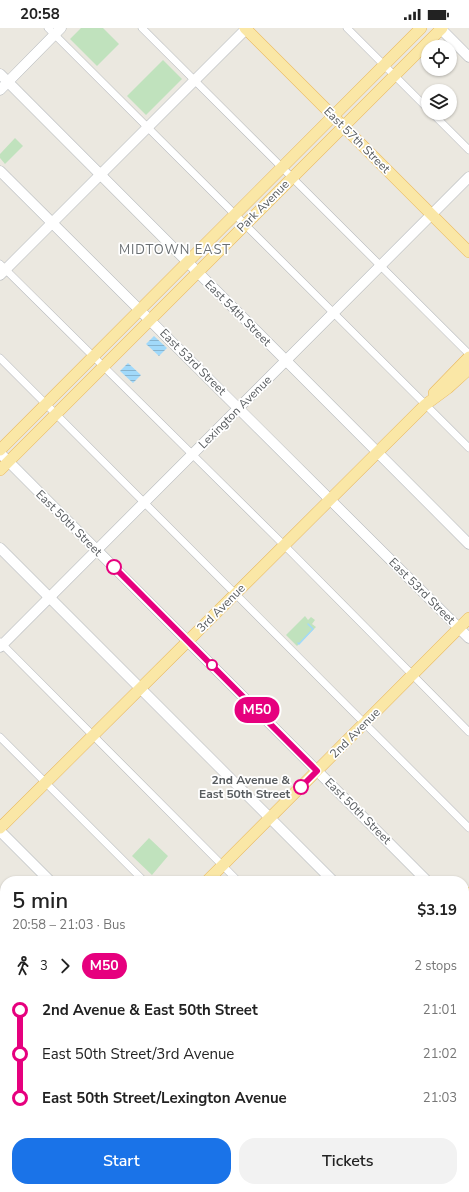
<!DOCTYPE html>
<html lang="en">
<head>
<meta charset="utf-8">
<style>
  :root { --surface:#fff; --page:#f2f2f2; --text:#222; --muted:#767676; --accent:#1a73e8 }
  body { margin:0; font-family:"Nunito Sans",sans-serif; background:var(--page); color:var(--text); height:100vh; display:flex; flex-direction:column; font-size:15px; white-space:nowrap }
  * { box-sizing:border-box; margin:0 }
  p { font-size:13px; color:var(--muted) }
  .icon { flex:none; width:22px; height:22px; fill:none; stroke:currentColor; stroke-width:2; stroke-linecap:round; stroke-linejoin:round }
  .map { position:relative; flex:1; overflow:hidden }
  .panel { position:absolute; left:0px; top:848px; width:469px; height:316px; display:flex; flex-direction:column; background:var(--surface); border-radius:16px 16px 0 0; box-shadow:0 1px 3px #0004 }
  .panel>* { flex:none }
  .badge { padding:0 8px; border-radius:13px; font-size:14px; line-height:26px }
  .buttons { position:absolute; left:421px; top:12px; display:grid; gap:8px }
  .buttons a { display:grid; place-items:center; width:36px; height:36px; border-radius:50%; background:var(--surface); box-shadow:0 1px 3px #0004; font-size:20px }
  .map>.badge { position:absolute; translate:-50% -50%; box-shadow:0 0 0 2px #fff }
  .legs { display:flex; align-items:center; gap:6px; height:44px; padding:0 12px; font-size:13px }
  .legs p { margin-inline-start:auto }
  .head { display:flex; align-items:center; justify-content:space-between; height:68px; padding:0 12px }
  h1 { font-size:22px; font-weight:600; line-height:30px }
  .button { display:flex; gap:8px; margin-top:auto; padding:8px 12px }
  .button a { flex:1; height:46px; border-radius:16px; background:var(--accent); color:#fff; font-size:16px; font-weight:600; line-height:46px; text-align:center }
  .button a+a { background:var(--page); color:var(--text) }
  ul { padding:0 12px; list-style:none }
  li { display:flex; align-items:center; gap:14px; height:44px; font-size:15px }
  li i { display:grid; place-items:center; width:6px; height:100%; margin:0 5px; background:currentColor }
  li i::after { content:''; width:10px; height:10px; margin:-5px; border:3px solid; border-radius:50%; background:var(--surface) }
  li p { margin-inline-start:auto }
  li:first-child i { background:linear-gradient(#0000 50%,currentColor 0) }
  li:last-child i { background:linear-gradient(currentColor 50%,#0000 0) }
  .status { display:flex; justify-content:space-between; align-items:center; height:28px; padding:0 20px; background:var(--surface); direction:ltr }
  .status svg { height:11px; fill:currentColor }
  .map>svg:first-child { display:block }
  .commercial { fill:#fbf0d5 }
  .green { fill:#c0e2bd }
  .water { fill:url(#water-rules) }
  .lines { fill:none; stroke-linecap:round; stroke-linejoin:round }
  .stream { stroke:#a1d9fa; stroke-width:1.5 }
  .primary-tunnel { stroke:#c6c5c0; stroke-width:11; stroke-dasharray:11 5.5; stroke-linecap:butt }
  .motorway-tunnel { stroke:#c6c5c0; stroke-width:12; stroke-dasharray:12 6; stroke-linecap:butt }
  .minor-casing { stroke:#b3b6ba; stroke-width:8 }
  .secondary-casing { stroke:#b2b6ba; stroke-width:11 }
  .primary-casing { stroke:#e9b75c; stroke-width:12 }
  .motorway-casing { stroke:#df8f0c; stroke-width:13 }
  .minor { stroke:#fff; stroke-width:7 }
  .secondary { stroke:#fff; stroke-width:10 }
  .primary { stroke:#fae7a6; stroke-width:11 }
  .motorway { stroke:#f6d48c; stroke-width:12 }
  .line-1-casing { stroke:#fff; stroke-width:9 }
  .line-1 { stroke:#e6007e; stroke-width:6 }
  .stop-1-dot { fill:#fff; stroke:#e6007e; stroke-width:2 }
  .labels { text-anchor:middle; stroke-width:3.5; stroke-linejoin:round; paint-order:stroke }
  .street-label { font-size:12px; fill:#595d60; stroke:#fff }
  .stop-label { font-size:12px; font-weight:bold; fill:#595d60; stroke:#fff; text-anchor:end }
  .neighbourhood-label { font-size:13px; letter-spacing:1px; fill:#6a6f72; stroke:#fff }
</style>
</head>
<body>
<div class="status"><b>20:58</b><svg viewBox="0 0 49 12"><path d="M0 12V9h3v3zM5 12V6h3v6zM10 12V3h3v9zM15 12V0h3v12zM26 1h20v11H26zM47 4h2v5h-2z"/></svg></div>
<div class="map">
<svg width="469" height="1164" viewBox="0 0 469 1164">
  <defs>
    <pattern id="water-rules" width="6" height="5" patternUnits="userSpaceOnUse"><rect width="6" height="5" fill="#a1d9fa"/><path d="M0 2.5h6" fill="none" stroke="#86b3ce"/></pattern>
  </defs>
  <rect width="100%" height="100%" fill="#ebe8e0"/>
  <!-- commercial -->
  <path class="commercial" d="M209,1159H417L410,1164H205Z"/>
  <!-- green -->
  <path class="green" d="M81,0H103L119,16L97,38L70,11Z
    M163,32L182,51L146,87L127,68Z
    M15,110L23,118L5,136L0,130V126Z
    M305,588L308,592L311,589L315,592L312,596L316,599L297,618L286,607Z
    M149,810L168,828L152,847L132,828Z
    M326,1159H417L410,1164H329Z"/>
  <!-- water -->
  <path class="water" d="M154,308L167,320L159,328L146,316Z
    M128,335L141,347L133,355L120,343Z
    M469,1121V1164H419L425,1159H464V1125Z"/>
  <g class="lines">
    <!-- stream -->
    <path class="stream" d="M298,615L299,616L313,601L308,596"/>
    <!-- primary-tunnel -->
    <path class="primary-tunnel" d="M163,1164L168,1159"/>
    <!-- motorway-tunnel -->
    <path class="motorway-tunnel" d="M464,1117L469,1113
      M386,1164L392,1159
      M409,1164L415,1159"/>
    <defs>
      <path id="minor" d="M48,0L469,420
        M142,0L469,326
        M347,0L428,81
        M432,85L469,122
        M0,236L292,525L469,704
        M0,330L469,800
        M0,614L238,853
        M0,709L144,853
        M464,890L469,895
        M464,971L469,976
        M0,993L5,998
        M464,1070H469
        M0,1087L5,1092
        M72,1159L77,1164"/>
      <path id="secondary" d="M440,0L469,29
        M0,46L469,516
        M0,62L61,0
        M0,143L469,610
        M0,247L247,0
        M0,425L427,853
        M0,520L333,853
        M0,619L469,149
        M0,803L50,853
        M0,898L5,903
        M464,984L469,989"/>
      <path id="primary" d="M245,0L469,224
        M434,365L469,329
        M0,422L421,0
        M0,442L442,0
        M0,800L425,377L448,360L469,341
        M207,853L469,590
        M464,870L469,865
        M0,1060L5,1055
        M171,1164L175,1159"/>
      <path id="motorway" d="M464,1094L469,1090"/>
    </defs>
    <!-- minor casing -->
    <use href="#minor" class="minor-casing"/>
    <!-- secondary casing -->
    <use href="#secondary" class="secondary-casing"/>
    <!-- primary casing -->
    <use href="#primary" class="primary-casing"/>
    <!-- motorway casing -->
    <use href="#motorway" class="motorway-casing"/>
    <!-- minor -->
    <use href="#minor" class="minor"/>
    <!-- secondary -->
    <use href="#secondary" class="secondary"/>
    <!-- primary -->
    <use href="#primary" class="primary"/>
    <!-- motorway -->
    <use href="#motorway" class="motorway"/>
  </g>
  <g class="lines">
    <defs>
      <path id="line-1" d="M114,539L317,743L301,759"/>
    </defs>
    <!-- line-1 casing -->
    <use href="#line-1" class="line-1-casing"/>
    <!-- line-1 -->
    <use href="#line-1" class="line-1"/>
  </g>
  <!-- markers -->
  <g class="stop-1-dot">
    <circle cx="114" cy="539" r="7"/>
    <circle cx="212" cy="637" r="5"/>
    <circle cx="301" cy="759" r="7"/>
  </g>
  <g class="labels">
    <!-- street labels -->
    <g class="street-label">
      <text transform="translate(357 112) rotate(45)" y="4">East 57th Street</text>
      <text transform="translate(263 178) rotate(-45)" y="4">Park Avenue</text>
      <text transform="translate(238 285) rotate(45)" y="4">East 54th Street</text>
      <text transform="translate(193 334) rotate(45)" y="4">East 53rd Street</text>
      <text transform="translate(235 384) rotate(-45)" y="4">Lexington Avenue</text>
      <text transform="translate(69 495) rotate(45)" y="4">East 50th Street</text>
      <text transform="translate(422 563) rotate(45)" y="4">East 53rd Street</text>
      <text transform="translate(221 580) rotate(-45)" y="4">3rd Avenue</text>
      <text transform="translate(355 705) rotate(-45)" y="4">2nd Avenue</text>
      <text transform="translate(358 783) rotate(45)" y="4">East 50th Street</text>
    </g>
    <!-- stop labels -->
    <g class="stop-label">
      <text x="290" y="756">2nd Avenue &amp;<tspan x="290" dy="14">East 50th Street</tspan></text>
    </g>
    <!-- neighbourhood labels -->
    <g class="neighbourhood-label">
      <text x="175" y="226">MIDTOWN EAST</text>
    </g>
  </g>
</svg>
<div class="buttons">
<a><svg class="icon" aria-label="locate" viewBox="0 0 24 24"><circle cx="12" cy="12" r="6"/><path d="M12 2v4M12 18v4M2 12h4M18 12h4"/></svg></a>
<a><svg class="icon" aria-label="layers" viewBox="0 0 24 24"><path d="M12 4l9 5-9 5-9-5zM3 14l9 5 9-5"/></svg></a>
</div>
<b class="badge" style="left:257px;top:682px;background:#e6007e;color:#fff">M50</b>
<section class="panel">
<div class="head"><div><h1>5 min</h1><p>20:58 – 21:03 · Bus</p></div><b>$3.19</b></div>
<div class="legs"><svg class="icon" aria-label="walk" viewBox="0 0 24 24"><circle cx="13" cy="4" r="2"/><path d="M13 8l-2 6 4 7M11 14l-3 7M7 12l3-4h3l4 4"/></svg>3<svg class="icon" aria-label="forward" viewBox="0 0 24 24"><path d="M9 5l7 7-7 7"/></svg><b class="badge" style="background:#e6007e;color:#fff">M50</b><p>2 stops</p></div>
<ul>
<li><i style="color:#e6007e"></i><b>2nd Avenue &amp; East 50th Street</b><p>21:01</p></li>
<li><i style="color:#e6007e"></i><span>East 50th Street/3rd Avenue</span><p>21:02</p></li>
<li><i style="color:#e6007e"></i><b>East 50th Street/Lexington Avenue</b><p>21:03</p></li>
</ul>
<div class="button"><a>Start</a><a>Tickets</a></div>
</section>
</div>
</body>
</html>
